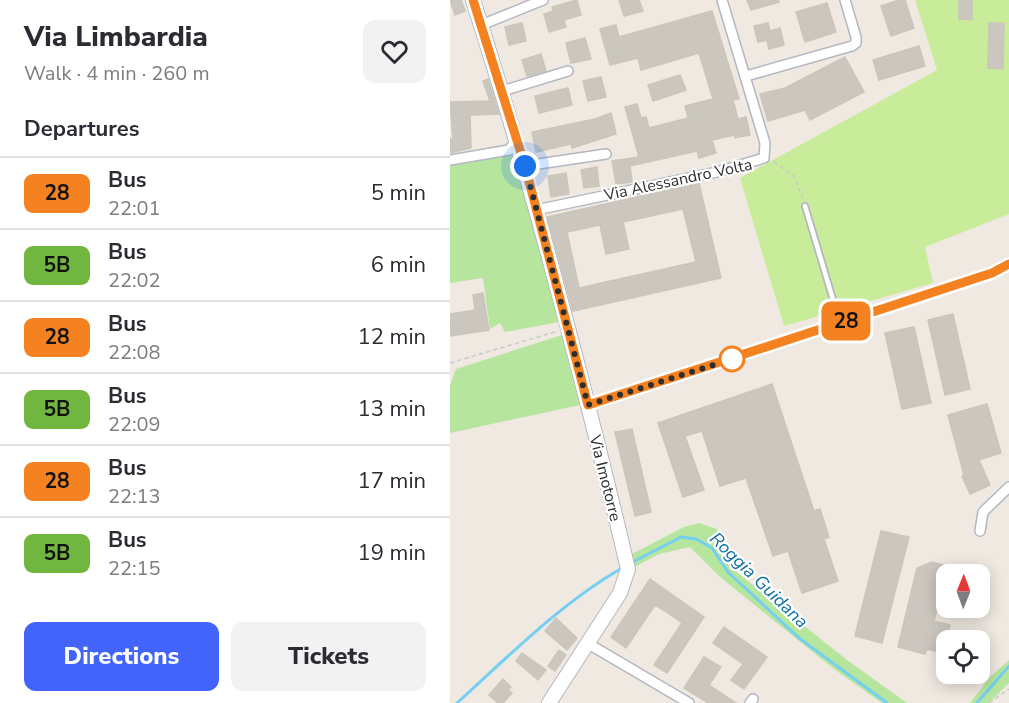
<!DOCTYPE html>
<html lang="en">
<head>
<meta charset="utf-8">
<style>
  :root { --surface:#fff; --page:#f2f2f3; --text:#2b2b33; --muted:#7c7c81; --line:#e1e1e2; --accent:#4264fb }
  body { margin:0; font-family:"Nunito Sans",sans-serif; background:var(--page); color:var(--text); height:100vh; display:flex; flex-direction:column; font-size:22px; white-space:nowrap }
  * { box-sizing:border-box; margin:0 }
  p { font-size:20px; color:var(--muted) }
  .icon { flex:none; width:33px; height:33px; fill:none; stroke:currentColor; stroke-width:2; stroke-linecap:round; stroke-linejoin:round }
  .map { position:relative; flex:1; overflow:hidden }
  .details { display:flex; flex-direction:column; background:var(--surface); width:450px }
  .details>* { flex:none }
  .badge { padding:0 12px; border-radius:9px; font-size:21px; line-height:39px }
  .needle { width:39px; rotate:1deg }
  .fabs { position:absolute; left:486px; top:564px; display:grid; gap:12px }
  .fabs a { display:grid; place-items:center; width:54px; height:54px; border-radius:12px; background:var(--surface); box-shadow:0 3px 15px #0003; font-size:30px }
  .you { position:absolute; width:30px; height:30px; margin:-15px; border:4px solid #fff; border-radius:50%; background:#1a73e8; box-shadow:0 0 0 9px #1a73e833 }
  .map>.badge { position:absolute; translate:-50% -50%; box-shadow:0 0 0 3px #fff }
  h2 { padding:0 24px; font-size:22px; line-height:54px }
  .round { display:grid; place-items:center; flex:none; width:63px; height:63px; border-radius:12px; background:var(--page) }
  .summary { display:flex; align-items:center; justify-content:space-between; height:102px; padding:0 24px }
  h1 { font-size:28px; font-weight:800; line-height:45px }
  .action { display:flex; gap:12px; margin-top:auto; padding:12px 24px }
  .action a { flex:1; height:69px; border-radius:12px; background:var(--accent); color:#fff; font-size:24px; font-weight:800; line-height:69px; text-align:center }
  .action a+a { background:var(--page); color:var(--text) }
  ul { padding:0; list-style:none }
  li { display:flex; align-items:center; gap:18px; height:72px; padding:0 24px; border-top:2px solid var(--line) }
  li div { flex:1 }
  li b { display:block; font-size:22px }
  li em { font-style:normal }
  li .badge { min-width:66px; font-weight:700; text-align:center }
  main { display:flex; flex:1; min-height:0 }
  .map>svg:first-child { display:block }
  .green { fill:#b6e59e }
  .pitch { fill:#c9ec9a }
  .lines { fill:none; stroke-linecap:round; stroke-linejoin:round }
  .stream { stroke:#75cff0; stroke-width:3 }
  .building { fill:#cbc7bf; stroke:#cbc5ba; stroke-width:1.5; fill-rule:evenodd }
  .lane-casing { stroke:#b4b7c1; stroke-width:8 }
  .street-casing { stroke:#b4b7c1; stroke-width:12 }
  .secondary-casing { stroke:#b4b7c1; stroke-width:16 }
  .path { stroke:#c9c9c9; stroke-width:1.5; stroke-dasharray:4.5 3; stroke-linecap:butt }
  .lane { stroke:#fff; stroke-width:4.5 }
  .street { stroke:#fff; stroke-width:9 }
  .secondary { stroke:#fff; stroke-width:14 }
  .line-casing { stroke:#fff; stroke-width:14 }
  .line { stroke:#f58220; stroke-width:9 }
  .walk { stroke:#2e2e2e; stroke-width:6; stroke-dasharray:0 10.8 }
  .stop-dot { fill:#fff; stroke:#f58220; stroke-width:3 }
  .labels { text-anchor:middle; stroke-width:4.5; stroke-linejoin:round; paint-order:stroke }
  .street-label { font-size:16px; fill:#2e2e2e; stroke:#fff }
  .water-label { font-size:18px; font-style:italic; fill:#0d6fa3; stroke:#fff }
</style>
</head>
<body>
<main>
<section class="details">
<div class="summary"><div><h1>Via Limbardia</h1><p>Walk · 4 min · 260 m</p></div><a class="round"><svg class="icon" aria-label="heart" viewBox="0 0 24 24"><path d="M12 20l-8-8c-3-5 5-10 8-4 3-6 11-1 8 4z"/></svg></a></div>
<h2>Departures</h2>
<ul>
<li><span class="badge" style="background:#f58220;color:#111">28</span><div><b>Bus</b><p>22:01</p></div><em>5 min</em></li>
<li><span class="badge" style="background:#71b73f;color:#111">5B</span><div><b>Bus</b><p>22:02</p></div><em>6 min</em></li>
<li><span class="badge" style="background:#f58220;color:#111">28</span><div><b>Bus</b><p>22:08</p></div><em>12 min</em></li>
<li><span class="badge" style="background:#71b73f;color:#111">5B</span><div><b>Bus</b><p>22:09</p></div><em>13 min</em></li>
<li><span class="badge" style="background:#f58220;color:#111">28</span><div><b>Bus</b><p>22:13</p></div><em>17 min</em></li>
<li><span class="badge" style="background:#71b73f;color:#111">5B</span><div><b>Bus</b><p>22:15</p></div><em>19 min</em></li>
</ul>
<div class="action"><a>Directions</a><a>Tickets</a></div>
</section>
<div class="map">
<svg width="559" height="703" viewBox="0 0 559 703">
  <rect width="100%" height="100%" fill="#efe9e1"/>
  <!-- green -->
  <path class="green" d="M66,153L109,322L55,332L50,323L40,329L33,278L0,283V166Z
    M112,335L130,405L0,433V386L6,369Z
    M249,523L267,529L283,569L397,660L457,703H432L384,669L270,577L240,547L209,554L184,567L180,555L234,527Z
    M559,660V683L539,703H520L540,677Z"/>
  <!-- pitch -->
  <path class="pitch" d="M465,0H559V214L475,247L483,283L334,326L290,178L487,70Z"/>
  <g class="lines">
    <!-- stream -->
    <path class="stream" d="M181,563L231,537L246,539L262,548L278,572L349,638L437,703
      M7,703C59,656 111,603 172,568
      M527,703L559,666"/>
  </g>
  <!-- building -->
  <path class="building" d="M0,0H11L15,11L5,15Z
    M127,0L131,15L114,20L116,27L99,32L94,14L103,11L102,7Z
    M169,0H189L193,11L174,16Z
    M297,0H328L329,2L301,10Z
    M449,0H455L464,28L441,36L431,6Z
    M509,0H522V20L509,19Z
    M377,3L386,32L355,42L346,12Z
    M262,11L289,99L283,100L288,119L296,117L300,135L285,138L284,135L262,140L266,153L249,158L247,151L180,166L182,182L166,184L162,161L189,157L175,107L187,104L191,118L196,117L199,128L238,118L235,106L263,99L249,53L191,70L188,58L160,65L150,29L166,25L169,37Z
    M72,23L76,41L59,45L55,27Z
    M318,23L320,31L330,28L334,45L319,49L317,40L308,42L304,26Z
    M539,23H554L553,69L538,68Z
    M135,38L141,59L121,63L116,43Z
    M469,46L475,66L429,80L423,60Z
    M91,54L96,71L77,76L72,60Z
    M395,57L414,92L360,120L355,110L318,121L310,94L335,88Z
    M230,75L236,90L203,101L198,85Z
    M151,77L156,97L138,101L133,81Z
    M38,79L49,114L20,115L21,148L0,153V139H3L0,102L40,101L33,81Z
    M118,88L122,105L89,113L85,96Z
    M161,113L166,134L122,148L121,144L86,152L82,132L145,119Z
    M147,167L149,186L134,188L131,170Z
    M116,173L119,194L101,197L98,176Z
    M249,183L271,278L123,311L97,217ZM233,209L246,262L129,288L117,232L150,225L156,254L179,249L173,222Z
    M33,293L39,330L0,336V314L25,310L23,295Z
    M503,314L520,389L495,395L478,320Z
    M464,327L481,403L452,409L435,333Z
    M322,384L364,511L370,509L379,537L374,539L388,581L352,593L338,551L323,556L296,478L270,486L252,431L235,436L254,490L233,497L208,423Z
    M537,404L551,453L529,460L540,485L520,494L512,476L514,475L498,415Z
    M182,429L201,512L185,516L165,432Z
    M431,531L459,537L432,643L405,636Z
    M482,562L497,566L484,621L500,625L493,653L477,649L475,654L448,647L467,568Z
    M200,579L254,617L217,673L204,665L232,623L215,611L205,605L176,648L161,637Z
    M106,618L127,638L117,650L95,631Z
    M274,627L317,657L294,689L281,680L293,664L263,643Z
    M109,650L116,655L105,671L98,666Z
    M72,653L96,670L88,680L66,661Z
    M254,657L271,667L259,685L286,703H258L234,688Z
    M53,679L61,687L58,690L62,693L53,703H48L39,695Z"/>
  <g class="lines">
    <defs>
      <path id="lane" d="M355,206L390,323"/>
      <path id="street" d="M31,25L93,0
        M296,76L402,46L406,43V37L395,0
        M52,91L118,71
        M0,160L59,150L67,139
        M75,166L156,154
        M86,210L267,172L314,158L315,143L272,0
        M138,406L542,273L559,264
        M530,531L533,512L559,487
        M137,643L239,703
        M300,703L303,699"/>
      <path id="secondary" d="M23,0C83,187 133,378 178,569L170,593L99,703"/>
    </defs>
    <!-- lane casing -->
    <use href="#lane" class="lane-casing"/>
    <!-- street casing -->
    <use href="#street" class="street-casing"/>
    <!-- secondary casing -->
    <use href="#secondary" class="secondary-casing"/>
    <!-- path -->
    <path class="path" d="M324,162L344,176L353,199
      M0,363L105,332
      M539,703L559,689"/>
    <!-- lane -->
    <use href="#lane" class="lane"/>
    <!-- street -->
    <use href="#street" class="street"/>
    <!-- secondary -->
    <use href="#secondary" class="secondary"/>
  </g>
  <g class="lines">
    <defs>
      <path id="line" d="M23,0L75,166L138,405L542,273L559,264"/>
    </defs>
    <!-- line casing -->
    <use href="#line" class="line-casing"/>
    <!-- line -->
    <use href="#line" class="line"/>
    <!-- walk -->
    <path class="walk" d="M75,166L138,405L282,359"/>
  </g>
  <!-- markers -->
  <circle class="stop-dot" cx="282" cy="359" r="12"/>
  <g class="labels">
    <!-- street labels -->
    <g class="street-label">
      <text transform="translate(228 179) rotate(-12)" y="6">Via Alessandro Volta</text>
      <text transform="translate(156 478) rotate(76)" y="6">Via Imotorre</text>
    </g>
    <!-- water labels -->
    <g class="water-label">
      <text transform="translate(309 580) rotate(44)" y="6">Roggia Guidana</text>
    </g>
  </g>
</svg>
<div class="fabs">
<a><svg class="needle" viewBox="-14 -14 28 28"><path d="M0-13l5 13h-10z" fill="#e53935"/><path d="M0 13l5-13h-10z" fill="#7c7c81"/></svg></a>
<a><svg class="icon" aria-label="locate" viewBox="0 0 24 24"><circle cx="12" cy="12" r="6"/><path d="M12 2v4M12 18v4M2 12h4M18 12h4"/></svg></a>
</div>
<div class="you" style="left:75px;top:166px"></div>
<b class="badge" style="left:396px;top:321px;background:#f58220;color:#111">28</b>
</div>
</main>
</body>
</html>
